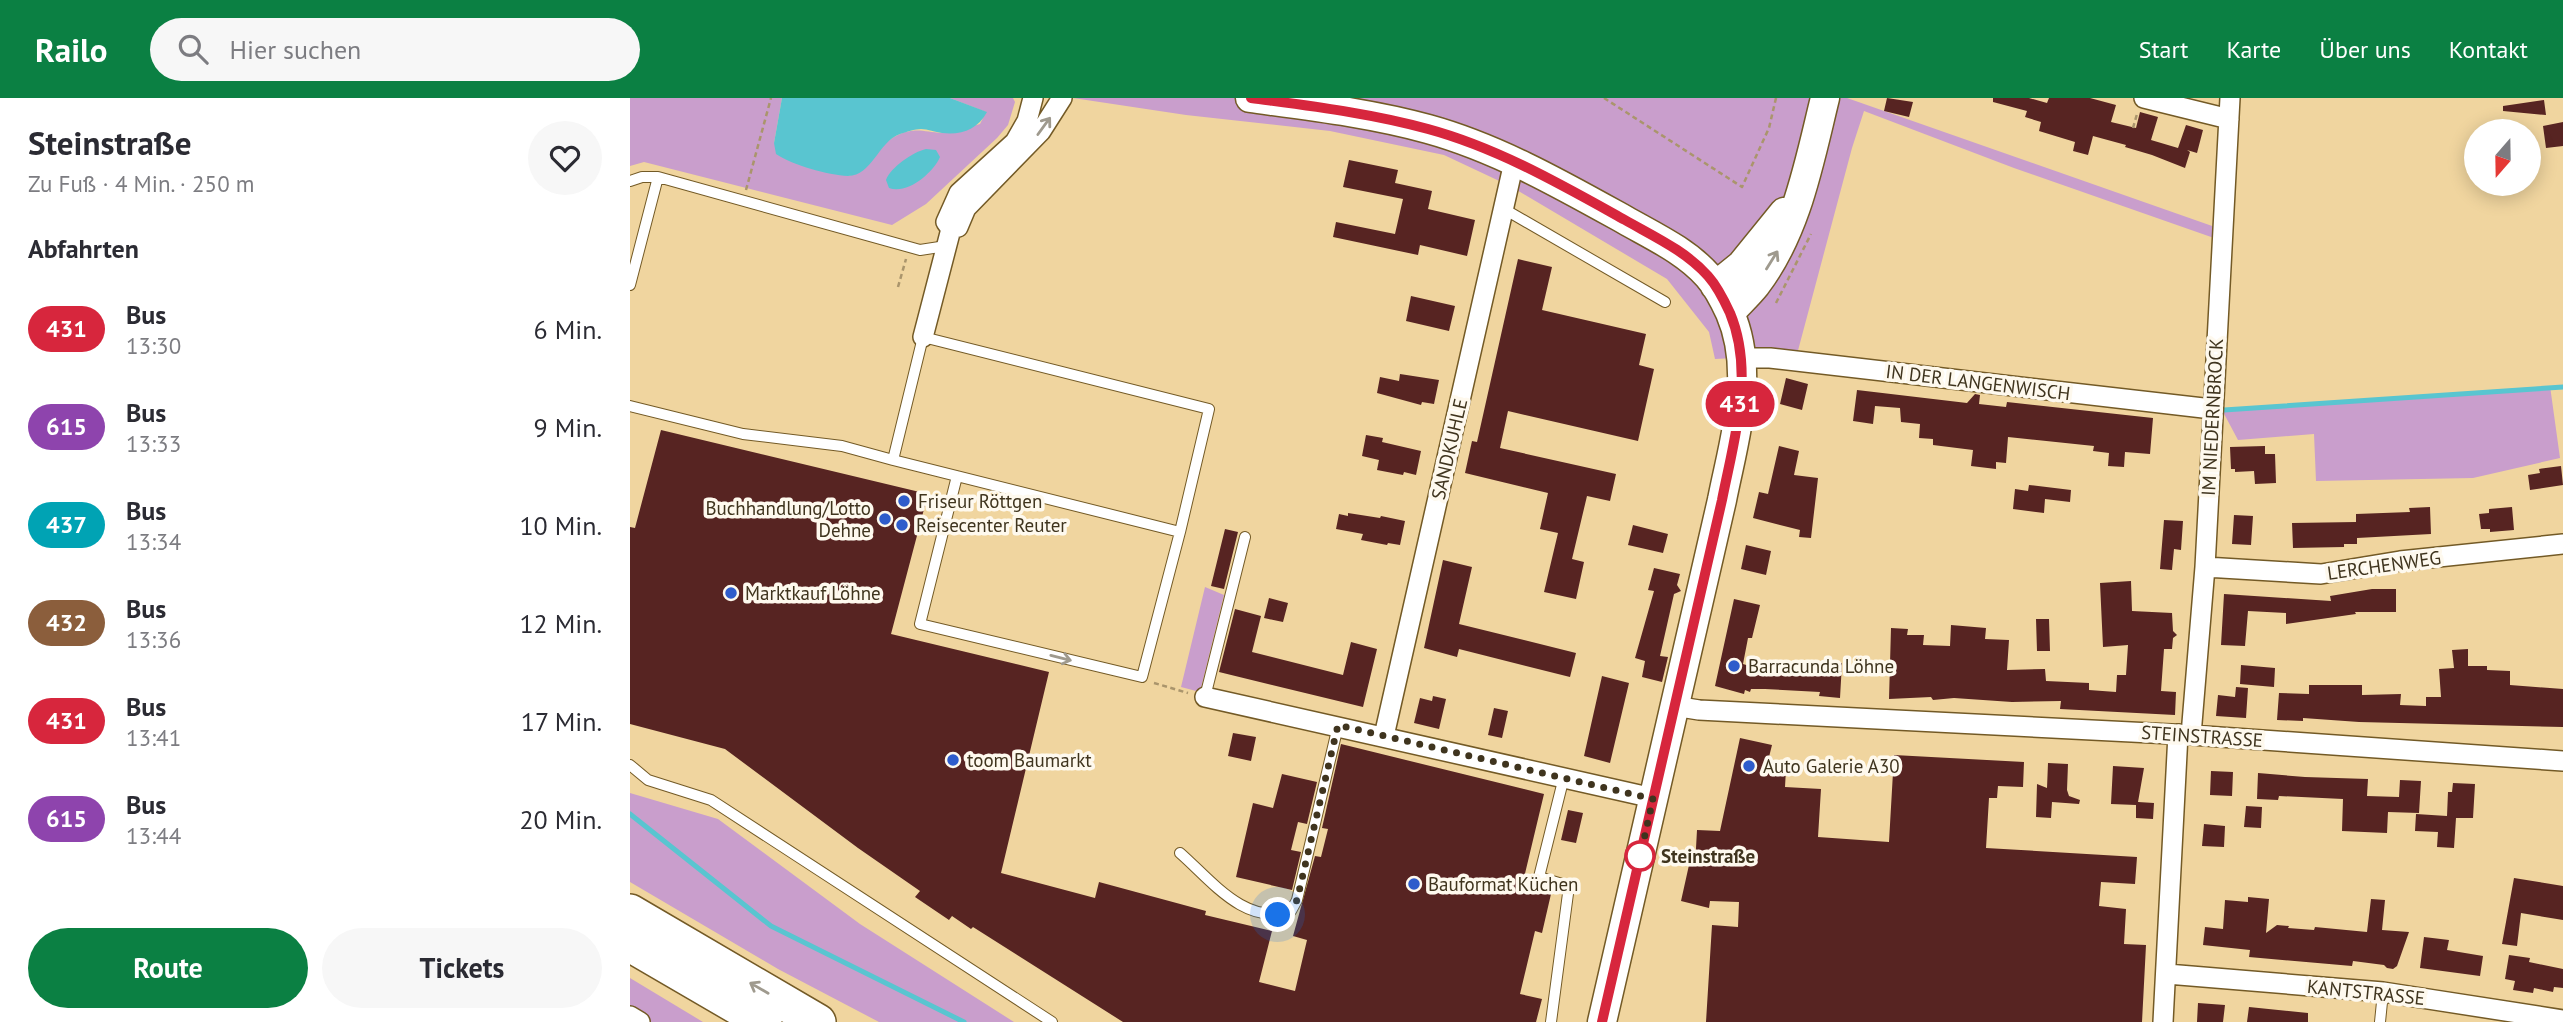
<!DOCTYPE html>
<html lang="de">
<head>
<meta charset="utf-8">
<style>
  :root { --surface:#fff; --page:#f7f7f7; --text:#2b2b33; --muted:#7c7c81; --accent:#0b8043 }
  body { margin:0; font-family:"PT Sans",sans-serif; background:var(--page); color:var(--text); height:100vh; display:flex; flex-direction:column; font-size:26px; white-space:nowrap }
  * { box-sizing:border-box; margin:0 }
  p { font-size:23px; color:var(--muted) }
  .icon { flex:none; width:38px; height:38px; fill:none; stroke:currentColor; stroke-width:2; stroke-linecap:round; stroke-linejoin:round }
  .map { position:relative; flex:1; overflow:hidden }
  .details { display:flex; flex-direction:column; background:var(--surface); width:630px }
  .details>* { flex:none }
  .badge { padding:0 14px; border-radius:23px; font-size:24px; line-height:46px }
  .needle { width:46px; rotate:200deg }
  .tools { position:absolute; left:1834px; top:21px; display:grid; gap:14px }
  .tools a { display:grid; place-items:center; width:77px; height:77px; border-radius:50%; background:var(--surface); box-shadow:0 4px 18px #0003; font-size:35px }
  .you { position:absolute; width:35px; height:35px; margin:-18px; border:5px solid #fff; border-radius:50%; background:#1a73e8; box-shadow:0 0 0 10px #1a73e833 }
  .map>.badge { position:absolute; translate:-50% -50%; box-shadow:0 0 0 4px #fff }
  h2 { padding:0 28px; font-size:26px; line-height:63px }
  .round { display:grid; place-items:center; flex:none; width:74px; height:74px; border-radius:37px; background:var(--page) }
  .overview { display:flex; align-items:center; justify-content:space-between; height:119px; padding:0 28px }
  h1 { font-size:33px; font-weight:700; line-height:52px }
  .cta { display:flex; gap:14px; margin-top:auto; padding:14px 28px }
  .cta a { flex:1; height:80px; border-radius:42px; background:var(--accent); color:#fff; font-size:28px; font-weight:700; line-height:80px; text-align:center }
  .cta a+a { background:var(--page); color:var(--text) }
  ul { padding:0; list-style:none }
  li { display:flex; align-items:center; gap:21px; height:98px; padding:0 28px }
  li div { flex:1 }
  li b { display:block; font-size:26px }
  li em { font-style:normal }
  li .badge { min-width:77px; font-weight:700; text-align:center }
  header { display:flex; align-items:center; gap:42px; box-sizing:border-box; height:98px; padding:0 35px; background:var(--accent); color:#fff }
  header strong { font-size:33px }
  nav { display:flex; gap:38px; margin-inline-start:auto; font-size:24px }
  .search { width:490px; height:63px; background:var(--page); display:flex; align-items:center; gap:18px; box-sizing:border-box; padding:0 24px; border-radius:38px; color:var(--muted); font-size:26px }
  main { display:flex; flex:1; min-height:0 }
  .map>svg:first-child { display:block }
  .green { fill:#c99ecc }
  .water { fill:#59c5d0 }
  .lines { fill:none; stroke-linecap:round; stroke-linejoin:round }
  .stream { stroke:#59c5d0; stroke-width:5 }
  .building { fill:#572422 }
  .lane-casing { stroke:#735a26; stroke-width:12 }
  .street-casing { stroke:#735a26; stroke-width:22 }
  .secondary-casing { stroke:#735a26; stroke-width:31 }
  .highway-casing { stroke:#735a26; stroke-width:38 }
  .path { stroke:#aa956c; stroke-width:2.5; stroke-dasharray:5 3.5; stroke-linecap:butt }
  .lane { stroke:#fff; stroke-width:10 }
  .street { stroke:#fff; stroke-width:19 }
  .secondary { stroke:#fff; stroke-width:28 }
  .highway { stroke:#fff; stroke-width:35 }
  .oneway { stroke:#9f9a8e }
  .line-casing { stroke:#fff; stroke-width:16 }
  .line { stroke:#d7263d; stroke-width:10 }
  .walk { stroke:#3f341e; stroke-width:7; stroke-dasharray:0 12.6 }
  .poi-dot { fill:#2e5ccb; stroke:#fef9ee; stroke-width:2.5 }
  .stop-dot { fill:#fff; stroke:#d7263d; stroke-width:3.5 }
  .labels { text-anchor:middle; stroke-width:7; stroke-linejoin:round; paint-order:stroke }
  .street-label { font-size:19px; fill:#3f341e; stroke:#fef9ee }
  .poi-label { font-size:19px; fill:#3f341e; stroke:#fef9ee; text-anchor:start }
  .stop-label { font-size:19px; font-weight:bold; fill:#3f341e; stroke:#fef9ee; text-anchor:start }
</style>
</head>
<body>
<header>
<strong>Railo</strong>
<div class="search"><svg class="icon" aria-label="search" viewBox="0 0 24 24"><circle cx="10" cy="10" r="6"/><path d="M15 15l6 6"/></svg>Hier suchen</div>
<nav><a>Start</a><a>Karte</a><a>Über uns</a><a>Kontakt</a></nav>
</header>
<main>
<section class="details">
<div class="overview"><div><h1>Steinstraße</h1><p>Zu Fuß · 4 Min. · 250 m</p></div><a class="round"><svg class="icon" aria-label="heart" viewBox="0 0 24 24"><path d="M12 20l-8-8c-3-5 5-10 8-4 3-6 11-1 8 4z"/></svg></a></div>
<h2>Abfahrten</h2>
<ul>
<li><span class="badge" style="background:#d7263d;color:#fff">431</span><div><b>Bus</b><p>13:30</p></div><em>6 Min.</em></li>
<li><span class="badge" style="background:#8e44ad;color:#fff">615</span><div><b>Bus</b><p>13:33</p></div><em>9 Min.</em></li>
<li><span class="badge" style="background:#00a3b4;color:#fff">437</span><div><b>Bus</b><p>13:34</p></div><em>10 Min.</em></li>
<li><span class="badge" style="background:#8b5e3c;color:#fff">432</span><div><b>Bus</b><p>13:36</p></div><em>12 Min.</em></li>
<li><span class="badge" style="background:#d7263d;color:#fff">431</span><div><b>Bus</b><p>13:41</p></div><em>17 Min.</em></li>
<li><span class="badge" style="background:#8e44ad;color:#fff">615</span><div><b>Bus</b><p>13:44</p></div><em>20 Min.</em></li>
</ul>
<div class="cta"><a>Route</a><a>Tickets</a></div>
</section>
<div class="map">
<svg width="1933" height="924" viewBox="0 0 1933 924">
  <rect width="100%" height="100%" fill="#f0d59f"/>
  <!-- green -->
  <path class="green" d="M0,0H152L144,45L218,78C244,72 245,47 268,37C286,29 294,34 312,35C323,36 338,29 350,26L356,14L320,0H383L385,4L378,27L367,40L296,106L262,127L14,64L0,68Z
    M443,0H1217L1585,129L1584,140L1384,70L1234,13L1222,50L1166,260L1144,258L1085,261L1079,234L1037,181L880,88L814,57L700,33L556,17Z
    M1920,288L1930,360L1843,380L1686,383L1684,336L1608,342L1592,312Z
    M575,489L594,497L570,594L551,589Z
    M0,695L88,721L230,826L384,924H249L148,871L0,784Z
    M0,880L73,924H0Z"/>
  <!-- water -->
  <path class="water" d="M152,0H320L357,14C347,32 332,37 312,35C305,34 298,31 291,31C285,31 276,34 270,36C248,44 242,78 218,78C198,77 162,67 146,56L144,45Z
    M296,51L306,52L310,59C303,75 277,97 259,90L256,82C261,69 283,54 296,51Z"/>
  <g class="lines">
    <!-- stream -->
    <path class="stream" d="M1594,312L1933,289
      M0,716L141,828L334,924"/>
  </g>
  <!-- building -->
  <path class="building" d="M1257,0L1283,4L1279,19L1254,13Z
    M1363,0H1399L1417,5L1419,0H1460L1486,7L1481,24L1506,30L1510,14L1528,19L1521,42L1548,50L1556,27L1573,32L1567,55L1557,52L1560,54L1555,70L1522,57L1495,49L1496,47L1463,38L1458,57L1443,53L1445,44L1409,33L1411,24L1395,19L1397,13L1363,4Z
    M1914,2L1916,17L1873,13V8Z
    M1933,24V48L1916,50L1913,28Z
    M719,62L768,72L765,85L802,93L798,111L845,122L837,158L790,147L788,157L703,139L706,124L765,136L773,101L713,89Z
    M888,161L922,169L912,212L1016,236L1009,267L1024,271L1008,343L878,313L870,350L986,376L980,403L957,398L942,461L954,464L946,501L914,494L928,435L910,431L918,395L835,375L842,343L847,344Z
    M781,198L825,208L819,233L776,223Z
    M770,276L809,282L804,306L792,304L791,307L747,295L750,279L769,283Z
    M1156,280L1178,286L1172,312L1150,306Z
    M1227,292L1337,305L1345,296L1350,297L1349,306L1376,309L1377,304L1523,320L1520,356L1495,354L1494,369L1478,368L1479,355L1463,353L1464,348L1378,339L1376,365L1366,364V371L1341,368L1343,352L1303,347V341L1289,340L1290,326L1271,324L1270,310L1245,308L1243,326L1223,323Z
    M31,332L298,396L261,536L419,574L371,775L465,800L469,784L576,813L575,817L642,833L629,884L665,893L677,842L663,838L685,758L691,759L698,731L692,730L711,646L914,696L892,788L921,796L912,835L905,833L890,896L912,901L906,924H493L343,829L341,831L322,818L319,822L285,799L290,793L228,750L95,651L0,626V429L5,430Z
    M736,337L753,340L752,344L791,353L786,377L774,374L773,377L747,372L749,362L732,358Z
    M1149,348L1169,353L1164,377L1188,380L1181,440L1169,439L1170,432L1123,420L1129,394L1138,396Z
    M1635,348V356H1645L1646,385L1625,386L1624,373L1605,374V371H1601L1600,349Z
    M1931,368L1933,387L1900,392L1898,377L1910,375L1909,371Z
    M1399,387L1441,392L1440,404L1415,401L1414,415L1383,411L1385,391L1398,393Z
    M1800,409L1801,436L1727,440V446H1714V449L1663,450L1662,425L1726,424V416L1780,414L1779,410Z
    M1882,409L1884,432L1860,434V431H1851L1849,416L1859,415V411Z
    M718,415L750,420L751,418L775,423L770,447L758,445L757,447L731,442L733,436L706,431L709,416L718,418Z
    M1604,417L1623,418L1621,447L1602,446Z
    M1534,422L1553,423L1551,452L1544,451L1542,472L1530,471Z
    M1003,427L1038,436L1033,455L998,447Z
    M595,431L608,434L594,491L581,488Z
    M1116,447L1141,453L1136,477L1111,471Z
    M813,462L842,469L829,526L946,555L940,579L829,551L827,559L794,550Z
    M1024,470L1050,476L1047,487L1051,493L1044,496L1030,558L1038,559L1032,584L1012,579L1015,563L1005,560L1024,493L1018,492Z
    M1501,483L1502,513L1542,515L1543,533L1547,537L1543,540L1542,551H1534L1531,593L1546,594L1545,617L1430,611L1431,603L1382,604L1324,600L1303,602L1301,599L1259,601L1261,530L1278,531L1277,537H1294L1293,547L1320,548L1321,527L1356,530L1355,541L1379,542L1377,572L1415,571L1416,583L1459,585V592L1486,594L1487,577H1496L1498,547L1473,549L1470,485Z
    M1742,491H1766V514H1725L1726,516L1656,526V515L1618,513L1615,548L1591,547L1594,496L1701,503L1700,498Z
    M639,500L658,505L653,524L634,520Z
    M1104,501L1130,507L1122,540H1118L1113,566L1126,570L1125,574L1153,576V568L1193,570L1194,564L1212,565L1210,600L1189,598L1190,594L1135,591H1121L1120,594L1115,592L1114,596L1085,588Z
    M605,511L631,518L622,554L713,577L721,544L747,551L733,609L589,574Z
    M1406,521H1419L1420,553H1407Z
    M1838,551V568H1857V572L1880,573V587L1933,591V629L1729,624L1673,620V623L1647,622L1649,595L1679,596V587H1732V597L1771,596L1770,607L1796,608V599H1811L1809,571L1824,570L1822,552Z
    M1611,567L1645,570L1644,589L1610,586Z
    M972,578L999,585L980,665L954,658Z
    M1606,589L1618,590L1616,620L1586,618L1588,597L1605,599Z
    M803,598L816,601L809,631L784,625L790,600L802,603Z
    M864,610L878,613L872,640L858,637Z
    M603,635L626,639L621,663L598,658Z
    M1110,640L1142,647L1137,667L1156,671L1155,689L1191,691L1188,739L1259,744L1264,657L1394,664L1393,689L1368,688L1367,700H1359L1356,750L1507,759L1505,786L1471,784L1469,808L1496,811L1494,846L1516,847L1512,924H1076L1082,827L1108,829L1109,804L1080,803L1079,810L1051,803L1059,767L1065,768L1067,732L1090,733Z
    M1418,665L1438,666L1437,692L1439,698L1450,702L1449,706L1422,704L1421,720L1406,719L1407,686L1417,690Z
    M1483,668L1514,670L1508,704L1524,705L1523,721L1506,720V707L1481,706Z
    M1581,673L1603,674L1602,698L1580,697Z
    M1628,675L1675,679L1738,681L1737,698L1769,699L1770,682L1791,683L1789,715L1758,714L1757,735L1712,733L1713,701L1649,698L1648,702L1627,701Z
    M652,676L687,684L677,726L668,724L661,752L671,754L662,792L606,779L623,705L643,710Z
    M1823,685L1845,686L1843,720H1826L1824,750L1807,749L1808,734L1785,733L1786,716L1817,718L1818,694H1822Z
    M1616,708L1632,709L1631,730L1614,729Z
    M938,712L953,715L946,745L931,742Z
    M1574,726L1595,728L1594,749L1572,748Z
    M1884,780L1933,788V822L1891,815L1887,848L1872,846Z
    M1618,799L1639,801L1636,835L1647,827L1659,828L1658,830L1684,832L1685,829L1737,834L1741,801L1755,802L1752,832L1779,834L1767,868L1763,871L1757,870L1754,867L1723,863L1722,868L1619,859L1620,852L1573,847L1575,829L1593,831L1595,802L1618,804Z
    M1794,839L1819,842L1817,852L1853,858L1850,878L1790,870Z
    M1879,857L1900,860L1899,864L1933,871V890L1924,889L1923,894L1904,890L1903,895L1883,892L1885,883L1875,881Z
    M1568,905L1595,907L1593,924H1567Z
    M1619,909L1678,915V924H1617Z"/>
  <g class="lines">
    <defs>
      <path id="lane" d="M0,83L12,79H28L290,152L316,148
        M874,111L1035,204
        M0,187L28,79
        M0,308L113,336L212,348L263,362L550,434L579,311L293,239L263,362
        M327,378L290,526L512,579L550,434
        M575,599L615,439
        M0,667L18,682L81,702L422,924
        M550,755C582,783 615,828 661,813L667,802L708,628
        M921,924L939,788L909,779L934,679
        M1750,924L1753,894"/>
      <path id="street" d="M1514,0L1599,21
        M321,131L328,129L336,110L411,33L432,0
        M293,239L321,131L316,124L329,95L385,44L397,23L403,0
        M1112,260H1140L1582,311
        M1575,469L1691,476L1770,463L1933,446
        M575,599L1023,700
        M1044,608L1069,612L1561,637L1933,663
        M1561,637L1575,469L1600,0
        M754,638L884,64
        M1537,876L1753,894L1933,922
        M0,918L10,924
        M1533,924L1548,636"/>
      <path id="secondary" d="M620,0C679,8 740,15 798,31C867,50 932,87 995,122C1023,138 1056,153 1078,178C1087,188 1094,202 1100,215C1126,275 1104,341 1092,402L972,924
        M1085,188L1111,167L1154,114
        M1100,215C1108,206 1118,197 1126,187C1167,133 1179,65 1195,0"/>
      <path id="highway" d="M0,814L188,924
        M0,846L134,924"/>
    </defs>
    <!-- lane casing -->
    <use href="#lane" class="lane-casing"/>
    <!-- street casing -->
    <use href="#street" class="street-casing"/>
    <!-- secondary casing -->
    <use href="#secondary" class="secondary-casing"/>
    <!-- highway casing -->
    <use href="#highway" class="highway-casing"/>
    <!-- path -->
    <path class="path" d="M974,0L1112,89L1139,30L1146,0
      M1503,30L1507,16
      M116,92L141,0
      M268,189L276,161
      M1146,205L1181,136
      M524,585L558,595"/>
    <!-- lane -->
    <use href="#lane" class="lane"/>
    <!-- street -->
    <use href="#street" class="street"/>
    <!-- secondary -->
    <use href="#secondary" class="secondary"/>
    <!-- highway -->
    <use href="#highway" class="highway"/>
  </g>
  <!-- one-way arrows -->
  <defs><path id="oneway-shaft" d="M-6 0H5M1.5-3L5.5 0L1.5 3" fill="none" stroke-width="1.6" stroke-linecap="round" stroke-linejoin="round" transform="scale(1.75)"/></defs>
  <g class="oneway">
    <use href="#oneway-shaft" transform="translate(414 28) rotate(-54)"/>
    <use href="#oneway-shaft" transform="translate(1142 162) rotate(-58)"/>
    <use href="#oneway-shaft" transform="translate(431 560) rotate(14)"/>
    <use href="#oneway-shaft" transform="translate(129 890) rotate(-150)"/>
  </g>
  <g class="lines">
    <defs>
      <path id="line" d="M621,0C680,8 740,15 798,31C868,50 932,87 995,122C1023,138 1056,153 1078,178C1087,188 1094,202 1100,215C1125,275 1104,341 1092,402L972,924"/>
    </defs>
    <!-- line casing -->
    <use href="#line" class="line-casing"/>
    <!-- line -->
    <use href="#line" class="line"/>
    <!-- walk -->
    <path class="walk" d="M648,817L661,813L667,802L708,627L1023,701L1008,768L1010,758"/>
  </g>
  <!-- markers -->
  <g class="poi-dot">
    <circle cx="274" cy="403" r="7"/>
    <circle cx="255" cy="421" r="7"/>
    <circle cx="272" cy="427" r="7"/>
    <circle cx="101" cy="495" r="7"/>
    <circle cx="1104" cy="568" r="7"/>
    <circle cx="323" cy="662" r="7"/>
    <circle cx="1119" cy="668" r="7"/>
    <circle cx="784" cy="786" r="7"/>
  </g>
  <circle class="stop-dot" cx="1010" cy="758" r="14"/>
  <g class="labels">
    <!-- street labels -->
    <g class="street-label">
      <text transform="translate(1348 284) rotate(7)" y="7">IN DER LANGENWISCH</text>
      <text transform="translate(1582 319) rotate(-87)" y="7">IM NIEDERNBROCK</text>
      <text transform="translate(819 351) rotate(-77)" y="7">SANDKUHLE</text>
      <text transform="translate(1754 467) rotate(-8)" y="7">LERCHENWEG</text>
      <text transform="translate(1572 638) rotate(4)" y="7">STEINSTRASSE</text>
      <text transform="translate(1736 894) rotate(6)" y="7">KANTSTRASSE</text>
    </g>
    <!-- poi labels -->
    <g class="poi-label">
      <text x="288" y="410">Friseur Röttgen</text>
      <text x="241" y="417" text-anchor="end">Buchhandlung/Lotto<tspan x="241" dy="22">Dehne</tspan></text>
      <text x="286" y="434">Reisecenter Reuter</text>
      <text x="115" y="502">Marktkauf Löhne</text>
      <text x="1118" y="575">Barracunda Löhne</text>
      <text x="337" y="669">toom Baumarkt</text>
      <text x="1133" y="675">Auto Galerie A30</text>
      <text x="798" y="793">Bauformat Küchen</text>
    </g>
    <!-- stop labels -->
    <g class="stop-label">
      <text x="1031" y="765">Steinstraße</text>
    </g>
  </g>
</svg>
<div class="tools">
<a><svg class="needle" viewBox="-14 -14 28 28"><path d="M0-13l5 13h-10z" fill="#e53935"/><path d="M0 13l5-13h-10z" fill="#7c7c81"/></svg></a>
</div>
<div class="you" style="left:648px;top:817px"></div>
<b class="badge" style="left:1110px;top:306px;background:#d7263d;color:#fff">431</b>
</div>
</main>
</body>
</html>
